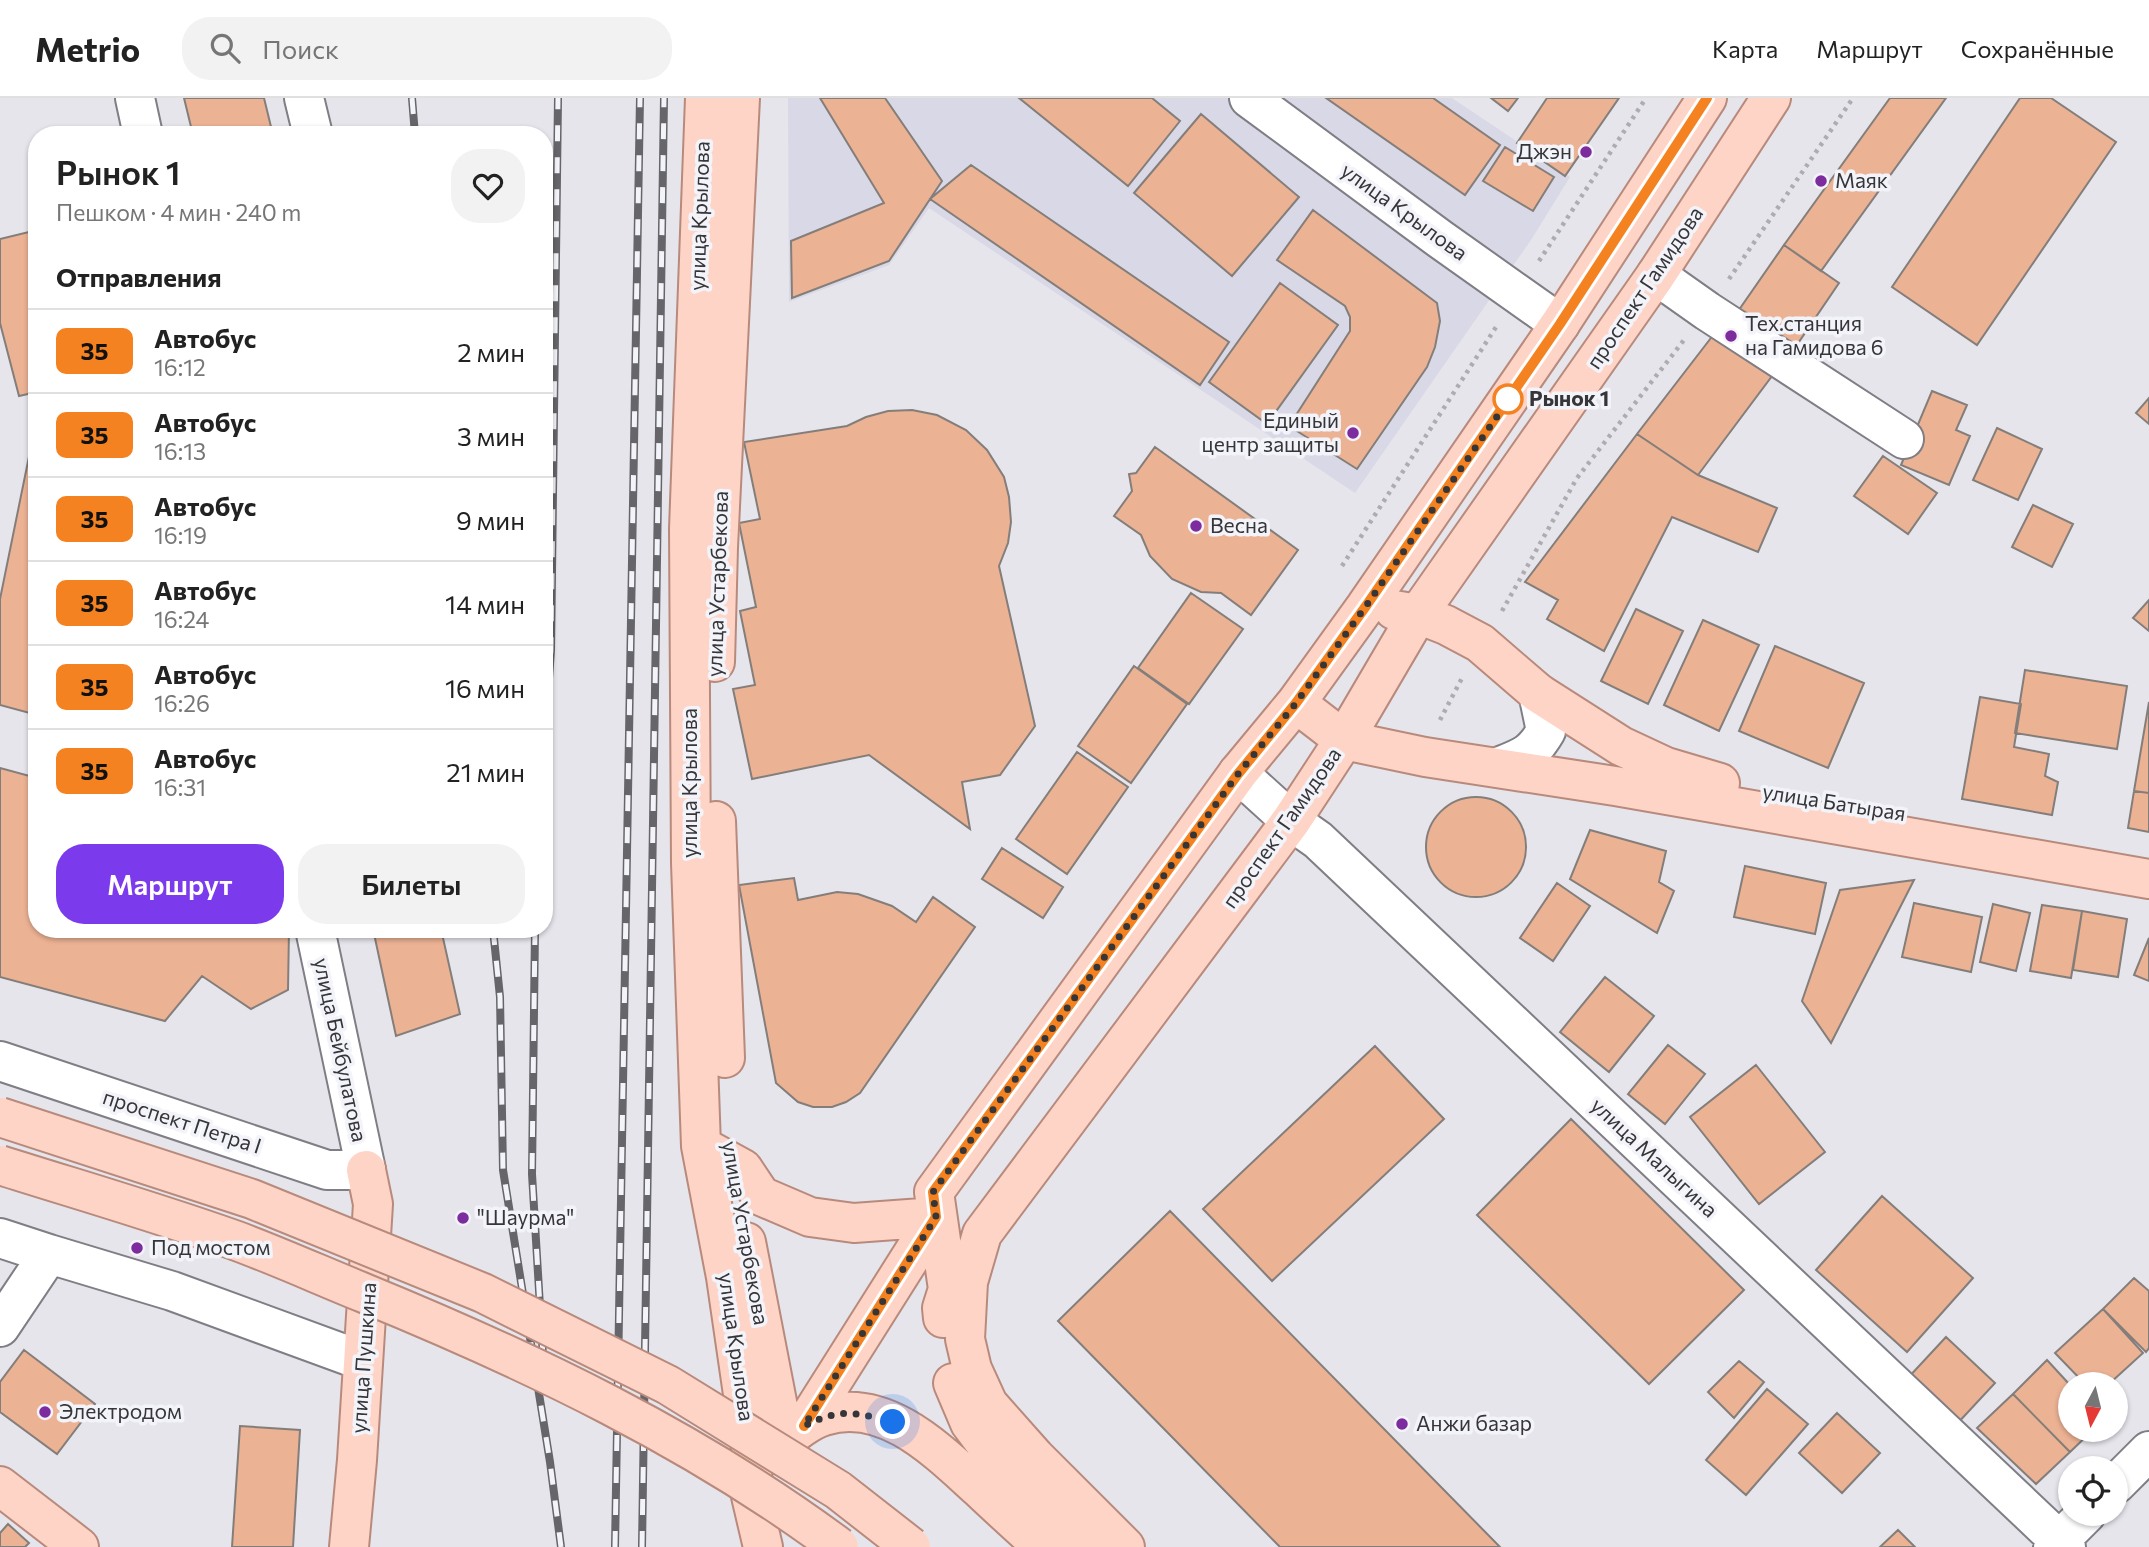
<!DOCTYPE html>
<html lang="ru">
<head>
<meta charset="utf-8">
<style>
  :root { --surface:#fff; --page:#f2f2f2; --text:#222; --muted:#767676; --line:#e0e0e0; --accent:#7c3aed }
  body { margin:0; font-family:Commissioner,sans-serif; background:var(--page); color:var(--text); height:100vh; display:flex; flex-direction:column; font-size:26px; white-space:nowrap }
  * { box-sizing:border-box; margin:0 }
  p { font-size:23px; color:var(--muted) }
  .icon { flex:none; width:38px; height:38px; fill:none; stroke:currentColor; stroke-width:2; stroke-linecap:round; stroke-linejoin:round }
  .map { position:relative; flex:1; overflow:hidden }
  .side { position:absolute; left:28px; top:28px; width:525px; height:812px; display:flex; flex-direction:column; background:var(--surface); border-radius:28px; box-shadow:0 2px 5px #0004 }
  .side>* { flex:none }
  .badge { padding:0 14px; border-radius:10px; font-size:24px; line-height:46px }
  .needle { width:46px; rotate:187deg }
  .fabs { position:absolute; left:2058px; top:1274px; display:grid; gap:14px }
  .fabs a { display:grid; place-items:center; width:70px; height:70px; border-radius:50%; background:var(--surface); box-shadow:0 2px 5px #0004; font-size:35px }
  .you { position:absolute; width:35px; height:35px; margin:-18px; border:5px solid #fff; border-radius:50%; background:#1a73e8; box-shadow:0 0 0 10px #1a73e833 }
  .map>.badge { position:absolute; translate:-50% -50%; box-shadow:0 0 0 4px #fff }
  h2 { padding:0 28px; font-size:26px; line-height:63px }
  .round { display:grid; place-items:center; flex:none; width:74px; height:74px; border-radius:28px; background:var(--page) }
  .headline { display:flex; align-items:center; justify-content:space-between; height:119px; padding:0 28px }
  h1 { font-size:33px; font-weight:600; line-height:52px }
  .primary-button { display:flex; gap:14px; margin-top:auto; padding:14px 28px }
  .primary-button a { flex:1; height:80px; border-radius:28px; background:var(--accent); color:#fff; font-size:28px; font-weight:600; line-height:80px; text-align:center }
  .primary-button a+a { background:var(--page); color:var(--text) }
  ul { padding:0; list-style:none }
  li { display:flex; align-items:center; gap:21px; height:84px; padding:0 28px; border-top:2px solid var(--line) }
  li div { flex:1 }
  li b { display:block; font-size:26px }
  li em { font-style:normal }
  li .badge { min-width:77px; font-weight:700; text-align:center }
  header { display:flex; align-items:center; gap:42px; box-sizing:border-box; height:98px; padding:0 35px; background:var(--surface); border-bottom:2px solid var(--line) }
  header strong { font-size:33px }
  nav { display:flex; gap:38px; margin-inline-start:auto; font-size:24px }
  .search { width:490px; height:63px; background:var(--page); display:flex; align-items:center; gap:18px; box-sizing:border-box; padding:0 24px; border-radius:28px; color:var(--muted); font-size:26px }
  .map>svg:first-child { display:block }
  .built { fill:#d9d8e6 }
  .building { fill:#ecb294; stroke:#847e7b; stroke-width:2 }
  .lines { fill:none; stroke-linecap:round; stroke-linejoin:round }
  .minor-casing { stroke:#7f7e85; stroke-width:42 }
  .major-casing { stroke:#b88a7c; stroke-width:42 }
  .path { stroke:#adacb1; stroke-width:4.5; stroke-dasharray:3.5 5; stroke-linecap:butt }
  .minor { stroke:#fff; stroke-width:38 }
  .major { stroke:#fed4c7; stroke-width:38 }
  .rail-casing { stroke:#666569; stroke-width:8 }
  .rail { stroke:#f3f3fa; stroke-width:5; stroke-dasharray:16; stroke-linecap:butt }
  .major-bridge-casing { stroke:#b88a7c; stroke-width:42; stroke-linecap:butt }
  .major-bridge { stroke:#fed4c7; stroke-width:38 }
  .line-casing { stroke:#fff; stroke-width:16 }
  .line { stroke:#f58220; stroke-width:10 }
  .walk { stroke:#363538; stroke-width:7; stroke-dasharray:0 12.6 }
  .poi-dot { fill:#7c2c9d; stroke:#f3f3fa; stroke-width:2.5 }
  .stop-dot { fill:#fff; stroke:#f58220; stroke-width:3.5 }
  .labels { text-anchor:middle; stroke-width:7; stroke-linejoin:round; paint-order:stroke }
  .poi-label { font-size:21px; fill:#363538; stroke:#f3f3fa; text-anchor:start }
  .street-label { font-size:21px; fill:#363538; stroke:#f3f3fa }
  .stop-label { font-size:21px; font-weight:bold; fill:#363538; stroke:#f3f3fa; text-anchor:start }
</style>
</head>
<body>
<header>
<strong>Metrio</strong>
<div class="search"><svg class="icon" aria-label="search" viewBox="0 0 24 24"><circle cx="10" cy="10" r="6"/><path d="M15 15l6 6"/></svg>Поиск</div>
<nav><a>Карта</a><a>Маршрут</a><a>Сохранённые</a></nav>
</header>
<div class="map">
<svg width="2149" height="1449" viewBox="0 0 2149 1449">
  <rect width="100%" height="100%" fill="#e6e5ec"/>
  <!-- built -->
  <path class="built" d="M788,0H1452L1570,79L1531,142L1355,395L929,110L889,167L789,204Z"/>
  <!-- building -->
  <path class="building" d="M184,0H264L273,37H193Z
    M820,0H885L942,83L889,163L792,200L791,143L884,105Z
    M1019,0H1152L1180,23L1128,88Z
    M1326,0H1433L1500,47L1465,97Z
    M1491,0H1518L1508,13Z
    M1547,0H1619L1565,78L1517,45Z
    M1890,0H1946L1821,173L1784,147Z
    M2020,0H2051L2116,44L1977,247L1892,189Z
    M1201,16L1299,99L1232,178L1134,95Z
    M1505,49L1554,79L1533,113L1483,83Z
    M971,67L1229,244L1200,287L930,101Z
    M1313,112L1437,205L1440,223L1435,249L1427,269L1357,371L1289,328L1350,233V219L1345,208L1277,162Z
    M37,132V294L19,298L0,225V141Z
    M1784,147L1839,185L1790,257L1734,219Z
    M1280,185L1338,227L1267,326L1209,284Z
    M1714,236L1775,274L1698,377L1637,336Z
    M1932,293L1967,307L1956,332L1970,338L1949,387L1901,367Z
    M2149,300V326L2136,315Z
    M912,312L937,317L966,332L987,352L1004,379L1009,399L1011,424L1008,445L999,468L1035,628L1000,677L962,684L970,731L869,657L752,681L733,591L755,587L740,513L756,509L739,425L760,421L744,344L847,328L866,319L888,313Z
    M37,328V617L0,607V501L35,329Z
    M1997,330L2042,351L2018,402L1973,382Z
    M1637,336L1698,377L1777,410L1758,454L1672,419L1604,553L1547,521L1558,502L1525,484Z
    M1155,349L1298,452L1251,517L1221,495L1201,494L1172,481L1150,458L1141,437L1114,418L1132,393L1129,376L1136,375Z
    M1883,358L1937,395L1908,436L1854,398Z
    M2033,407L2073,426L2052,469L2012,449Z
    M1191,495L1243,531L1189,606L1138,570Z
    M2149,502V533L2133,520Z
    M1636,511L1683,533L1648,606L1601,583Z
    M1703,522L1759,547L1719,633L1664,607Z
    M1775,548L1864,585L1828,670L1739,633Z
    M1134,568L1187,606L1131,685L1078,648Z
    M2025,572L2127,588L2117,651L2015,635Z
    M1980,599L2021,606L2014,649L2049,656L2045,678L2058,684L2052,717L1962,701Z
    M2149,604V695L2134,693Z
    M1077,654L1128,689L1067,776L1016,741Z
    M0,670L37,680V831H289L288,892L251,911L202,878L165,923L0,879Z
    M2134,693L2149,695V734L2128,730Z
    M1426 749a50 50 0 1 1 100 0a50 50 0 1 1-100 0Z
    M1590,732L1666,753L1659,784L1674,793L1657,835L1570,781Z
    M1002,750L1063,789L1043,820L982,781Z
    M1745,768L1826,785L1815,836L1734,819Z
    M794,780L798,802L837,794L858,796L892,808L916,824L933,799L975,829L860,995L846,1004L832,1009H813L798,1004L776,985L739,787Z
    M1914,782L1831,945L1802,903L1840,792Z
    M1557,785L1590,808L1553,863L1520,840Z
    M1914,805L1982,819L1971,874L1902,859Z
    M1993,806L2030,815L2016,873L1980,864Z
    M2042,807L2082,813L2071,880L2030,873Z
    M2082,813L2127,821L2118,879L2073,872Z
    M373,831H441L460,916L396,938Z
    M2149,840V883L2134,877Z
    M1605,879L1654,918L1609,974L1560,934Z
    M1668,947L1705,976L1665,1026L1628,996Z
    M1375,948L1444,1021L1272,1183L1203,1111Z
    M1756,967L1825,1054L1759,1106L1690,1019Z
    M1571,1021L1744,1192L1649,1286L1477,1117Z
    M1882,1098L1973,1180L1907,1254L1816,1172Z
    M1170,1113L1500,1449H1280L1058,1223Z
    M2134,1180L2149,1193V1250L2146,1254L2103,1211Z
    M2103,1211L2143,1255L2109,1286H2085L2055,1255Z
    M1946,1239L1995,1285L1955,1328L1906,1282Z
    M24,1252L95,1306L57,1356L0,1314V1284Z
    M2047,1262L2070,1287V1332H2093L2070,1354L2013,1296Z
    M1739,1263L1764,1284L1734,1320L1708,1294Z
    M1767,1291L1808,1326L1746,1397L1706,1362Z
    M2013,1296L2070,1354L2036,1386L1977,1330Z
    M1837,1315L1880,1355L1842,1395L1799,1355Z
    M240,1328L300,1332L293,1449H232Z
    M8,1426L29,1445L25,1449H0V1435Z
    M1898,1432L1915,1449H1880Z"/>
  <g class="lines">
    <defs>
      <path id="minor" d="M135,0L143,37
        M304,0L313,37
        M1249,0L1440,141L1560,226
        M1656,177L1707,213L1904,341
        M1498,669C1523,659 1532,657 1546,633L1538,595
        M1238,675L1291,723L1318,742L2066,1449
        M0,963L327,1072H366L315,831
        M0,1140L49,1156
        M0,1229L49,1156L172,1193L363,1263
        M2116,1386L2149,1353
        M2053,1449L2086,1416"/>
      <path id="major" d="M705,0L689,431L691,765L701,1048L726,1179L753,1365L751,1398L763,1449
        M1394,512L1418,516L1446,527L1480,545L1538,595L1621,648L1666,669L1720,685
        M715,564L718,449L740,0
        M1296,605L1344,642L1425,659L1615,688L2149,781
        M716,723L725,960
        M701,1048L743,1071L761,1098L810,1119L854,1125L936,1119
        M746,1144L785,1345
        M943,1220L942,1210L948,1191L934,1094L1238,675L1296,605L1366,508L1560,226L1707,0
        M953,1285L970,1325L1003,1369L1085,1449
        M804,1328L936,1119
        M766,1357C785,1344 802,1325 824,1318C885,1298 939,1354 980,1391C1001,1411 1022,1430 1043,1449
        M0,1388L79,1449
        M349,1449L357,1362L373,1106L366,1072
        M1125,1449L1035,1359L988,1306L972,1271L965,1241L968,1184L982,1136L1291,723L1344,642L1418,516L1656,177L1771,0"/>
    </defs>
    <!-- minor casing -->
    <use href="#minor" class="minor-casing"/>
    <!-- major casing -->
    <use href="#major" class="major-casing"/>
    <!-- path -->
    <path class="path" d="M1539,163L1646,0
      M1729,181L1853,0
      M1342,468L1498,226
      M1502,513L1577,380L1684,242
      M1440,622L1462,580"/>
    <!-- minor -->
    <use href="#minor" class="minor"/>
    <!-- major -->
    <use href="#major" class="major"/>
    <defs>
      <path id="rail" d="M412,0L415,37
        M544,651L551,552L558,0
        M493,831L500,899L503,1072L550,1364L561,1449
        M535,831L532,1076L544,1275
        M615,1449L640,0
        M642,1449L664,0"/>
    </defs>
    <!-- rail casing -->
    <use href="#rail" class="rail-casing"/>
    <!-- rail -->
    <use href="#rail" class="rail"/>
    <defs>
      <path id="major-bridge" d="M0,1019L252,1101L483,1195L668,1287L838,1392L911,1449
        M0,1067C79,1092 159,1115 237,1143C280,1159 322,1178 364,1195C530,1263 694,1341 839,1449"/>
    </defs>
    <!-- major-bridge casing -->
    <use href="#major-bridge" class="major-bridge-casing"/>
    <!-- major-bridge -->
    <use href="#major-bridge" class="major-bridge"/>
  </g>
  <g class="lines">
    <defs>
      <path id="line" d="M804,1328L936,1119L933,1094L1238,676L1296,605L1366,508L1560,226L1707,0"/>
    </defs>
    <!-- line casing -->
    <use href="#line" class="line-casing"/>
    <!-- line -->
    <use href="#line" class="line"/>
    <!-- walk -->
    <path class="walk" d="M893,1324C856,1314 839,1310 804,1328L936,1119L933,1094L1238,676L1296,605L1366,508L1516,291L1508,301"/>
  </g>
  <!-- markers -->
  <g class="poi-dot">
    <circle cx="1586" cy="54" r="7"/>
    <circle cx="1821" cy="83" r="7"/>
    <circle cx="1731" cy="238" r="7"/>
    <circle cx="1353" cy="335" r="7"/>
    <circle cx="1196" cy="428" r="7"/>
    <circle cx="463" cy="1120" r="7"/>
    <circle cx="137" cy="1150" r="7"/>
    <circle cx="45" cy="1314" r="7"/>
    <circle cx="1402" cy="1326" r="7"/>
  </g>
  <circle class="stop-dot" cx="1508" cy="301" r="14"/>
  <g class="labels">
    <!-- poi labels -->
    <g class="poi-label">
      <text x="1572" y="61" text-anchor="end">Джэн</text>
      <text x="1835" y="90">Маяк</text>
      <text x="1745" y="233">Тех.станция<tspan x="1745" dy="24">на Гамидова 6</tspan></text>
      <text x="1339" y="330" text-anchor="end">Единый<tspan x="1339" dy="24">центр защиты</tspan></text>
      <text x="1210" y="435">Весна</text>
      <text x="477" y="1127">"Шаурма"</text>
      <text x="151" y="1157">Под мостом</text>
      <text x="59" y="1321">Электродом</text>
      <text x="1416" y="1333">Анжи базар</text>
    </g>
    <!-- street labels -->
    <g class="street-label">
      <text transform="translate(1404 114) rotate(36)" y="7">улица Крылова</text>
      <text transform="translate(700 118) rotate(-88)" y="7">улица Крылова</text>
      <text transform="translate(1645 190) rotate(-56)" y="7">проспект Гамидова</text>
      <text transform="translate(718 486) rotate(-88)" y="7">улица Устарбекова</text>
      <text transform="translate(690 685) rotate(-90)" y="7">улица Крылова</text>
      <text transform="translate(1834 705) rotate(9)" y="7">улица Батырая</text>
      <text transform="translate(1282 730) rotate(-55)" y="7">проспект Гамидова</text>
      <text transform="translate(340 952) rotate(78)" y="7">улица Бейбулатова</text>
      <text transform="translate(182 1024) rotate(18)" y="7">проспект Петра I</text>
      <text transform="translate(1654 1060) rotate(43)" y="7">улица Малыгина</text>
      <text transform="translate(745 1135) rotate(80)" y="7">улица Устарбекова</text>
      <text transform="translate(736 1249) rotate(82)" y="7">улица Крылова</text>
      <text transform="translate(364 1260) rotate(-86)" y="7">улица Пушкина</text>
    </g>
    <!-- stop labels -->
    <g class="stop-label">
      <text x="1529" y="308">Рынок 1</text>
    </g>
  </g>
</svg>
<div class="fabs">
<a><svg class="needle" viewBox="-14 -14 28 28"><path d="M0-13l5 13h-10z" fill="#e53935"/><path d="M0 13l5-13h-10z" fill="#767676"/></svg></a>
<a><svg class="icon" aria-label="locate" viewBox="0 0 24 24"><circle cx="12" cy="12" r="6"/><path d="M12 2v4M12 18v4M2 12h4M18 12h4"/></svg></a>
</div>
<div class="you" style="left:893px;top:1324px"></div>
<section class="side">
<div class="headline"><div><h1>Рынок 1</h1><p>Пешком · 4 мин · 240 m</p></div><a class="round"><svg class="icon" aria-label="heart" viewBox="0 0 24 24"><path d="M12 20l-8-8c-3-5 5-10 8-4 3-6 11-1 8 4z"/></svg></a></div>
<h2>Отправления</h2>
<ul>
<li><span class="badge" style="background:#f58220;color:#111">35</span><div><b>Автобус</b><p>16:12</p></div><em>2 мин</em></li>
<li><span class="badge" style="background:#f58220;color:#111">35</span><div><b>Автобус</b><p>16:13</p></div><em>3 мин</em></li>
<li><span class="badge" style="background:#f58220;color:#111">35</span><div><b>Автобус</b><p>16:19</p></div><em>9 мин</em></li>
<li><span class="badge" style="background:#f58220;color:#111">35</span><div><b>Автобус</b><p>16:24</p></div><em>14 мин</em></li>
<li><span class="badge" style="background:#f58220;color:#111">35</span><div><b>Автобус</b><p>16:26</p></div><em>16 мин</em></li>
<li><span class="badge" style="background:#f58220;color:#111">35</span><div><b>Автобус</b><p>16:31</p></div><em>21 мин</em></li>
</ul>
<div class="primary-button"><a>Маршрут</a><a>Билеты</a></div>
</section>
</div>
</body>
</html>
